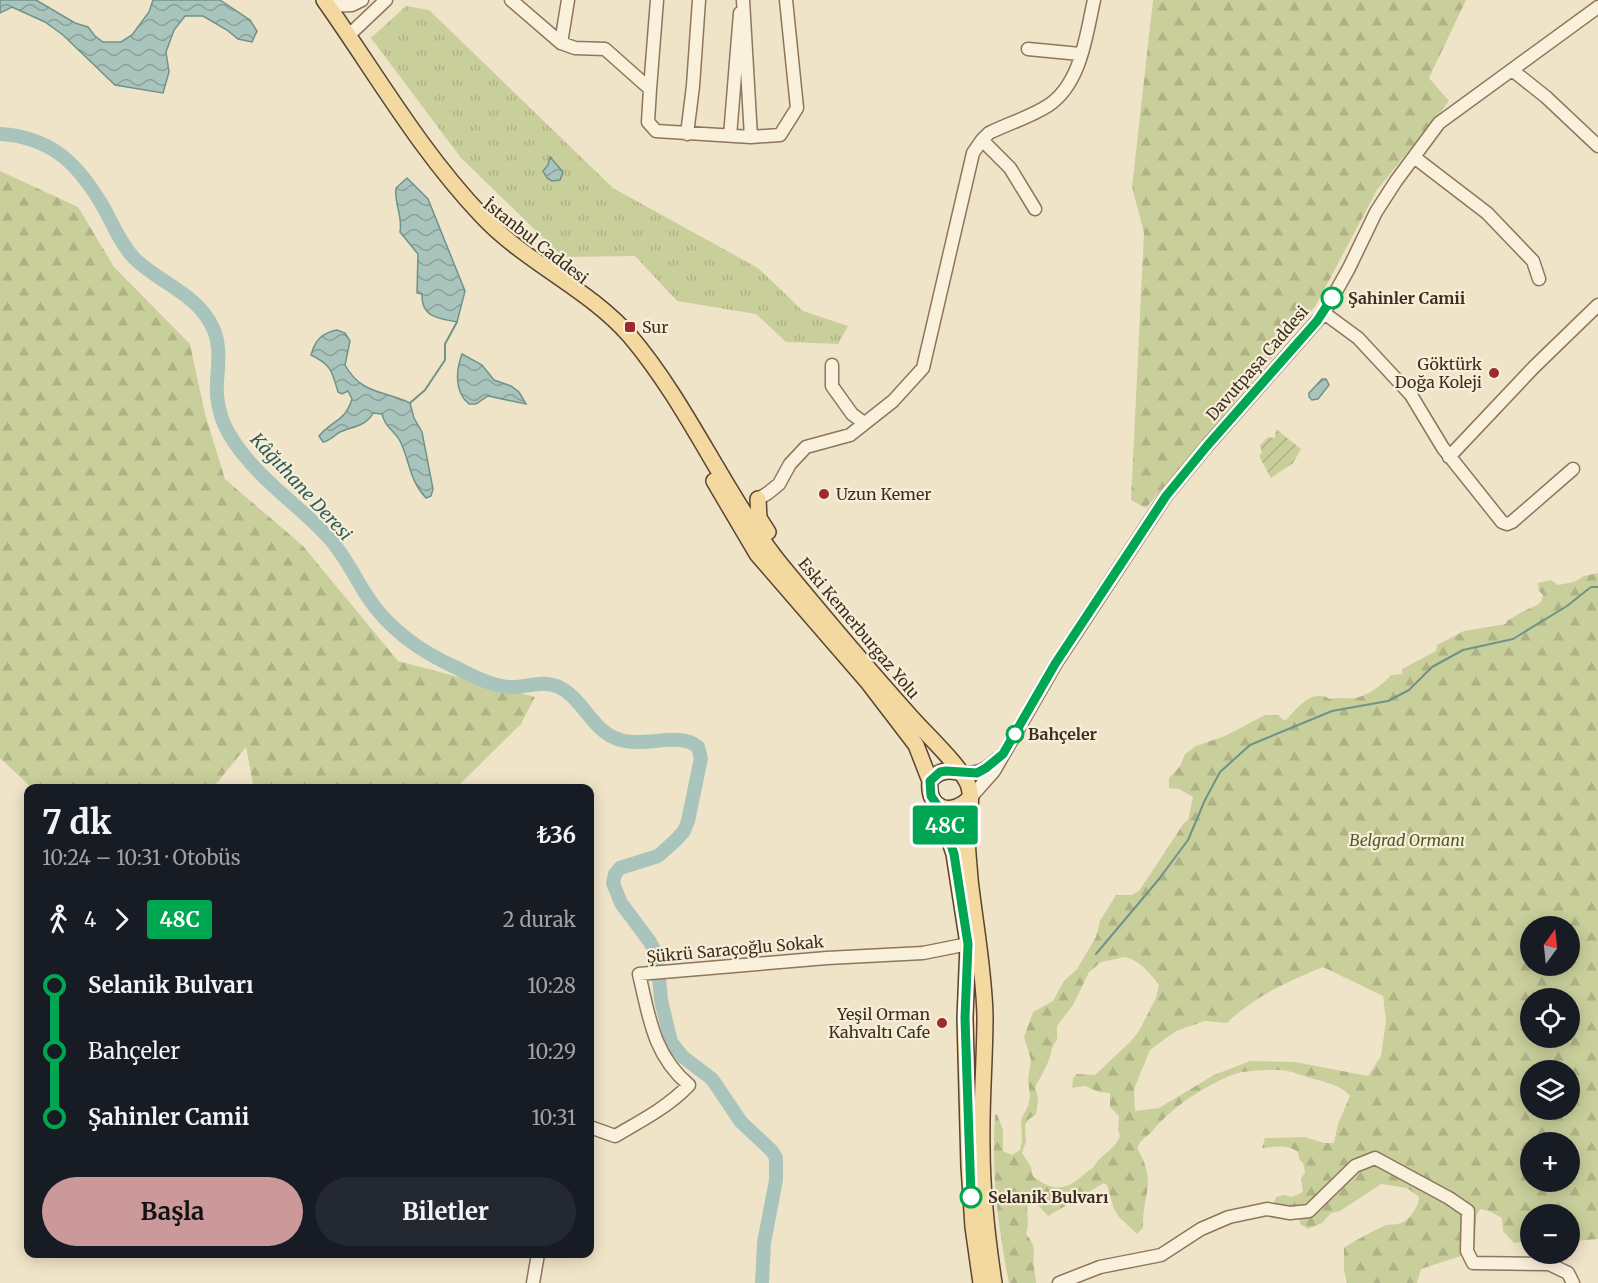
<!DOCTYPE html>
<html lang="tr">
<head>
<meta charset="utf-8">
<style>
  :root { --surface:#171b24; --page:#242831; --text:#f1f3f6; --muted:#9ea1a6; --accent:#cc999b }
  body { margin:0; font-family:Merriweather,serif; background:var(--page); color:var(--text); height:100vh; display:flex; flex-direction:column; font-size:22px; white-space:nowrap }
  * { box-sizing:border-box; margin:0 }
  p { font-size:20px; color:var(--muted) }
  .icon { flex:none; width:33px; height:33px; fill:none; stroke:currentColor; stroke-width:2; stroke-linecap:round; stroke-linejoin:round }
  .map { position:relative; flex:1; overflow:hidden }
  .panel { position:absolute; left:24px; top:784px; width:570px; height:474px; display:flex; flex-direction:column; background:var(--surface); border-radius:12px; box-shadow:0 3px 15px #0003 }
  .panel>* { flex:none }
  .badge { padding:0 12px; border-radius:4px; font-size:21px; line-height:39px }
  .needle { width:39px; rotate:15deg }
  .fabs { position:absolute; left:1520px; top:916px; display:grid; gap:12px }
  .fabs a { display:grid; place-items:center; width:60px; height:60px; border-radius:50%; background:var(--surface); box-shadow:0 3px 15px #0003; font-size:30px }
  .map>.badge { position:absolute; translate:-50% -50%; box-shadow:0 0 0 3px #fff }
  .legs { display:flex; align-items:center; gap:9px; height:66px; padding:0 18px; font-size:20px }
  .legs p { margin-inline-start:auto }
  .head { display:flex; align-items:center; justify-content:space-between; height:102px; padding:0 18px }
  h1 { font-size:33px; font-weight:700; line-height:45px }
  .button { display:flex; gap:12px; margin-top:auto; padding:12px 18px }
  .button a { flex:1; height:69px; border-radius:36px; background:var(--accent); color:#111; font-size:24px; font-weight:700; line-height:69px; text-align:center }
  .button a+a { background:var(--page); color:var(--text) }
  ul { padding:0 18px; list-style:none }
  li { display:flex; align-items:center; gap:21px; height:66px; font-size:22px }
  li i { display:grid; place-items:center; width:9px; height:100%; margin:0 8px; background:currentColor }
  li i::after { content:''; width:15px; height:15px; margin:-8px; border:4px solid; border-radius:50%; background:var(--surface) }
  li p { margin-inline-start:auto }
  li:first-child i { background:linear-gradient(#0000 50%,currentColor 0) }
  li:last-child i { background:linear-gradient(currentColor 50%,#0000 0) }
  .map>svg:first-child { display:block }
  .grass { fill:url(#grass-tufts) }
  .forest { fill:url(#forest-firs); fill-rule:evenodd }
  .garden { fill:url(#garden-furrows) }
  .water { fill:url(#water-waves); stroke:#6f938a; stroke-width:1.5 }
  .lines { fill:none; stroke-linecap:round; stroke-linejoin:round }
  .stream { stroke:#6f938a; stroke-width:2 }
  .river { stroke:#a9c4bc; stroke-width:14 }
  .minor-casing { stroke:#8d765c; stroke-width:15 }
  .major-casing { stroke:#5b4430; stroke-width:18 }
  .minor { stroke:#faf1dc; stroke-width:12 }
  .major { stroke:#f3d9a0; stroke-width:15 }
  .line-1-casing { stroke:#fff; stroke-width:14 }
  .line-1 { stroke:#00a651; stroke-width:9 }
  .stop-1-dot { fill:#fff; stroke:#00a651; stroke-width:3 }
  .poi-dot { fill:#9e2a2b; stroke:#f7eed8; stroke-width:2 }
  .labels { text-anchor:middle; stroke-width:4.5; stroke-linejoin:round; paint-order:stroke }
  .street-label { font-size:16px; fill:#3d2e20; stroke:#f7eed8 }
  .stop-label { font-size:16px; font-weight:bold; fill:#3d2e20; stroke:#f7eed8; text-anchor:start }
  .poi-label { font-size:16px; fill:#3d2e20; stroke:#f7eed8; text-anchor:start }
  .park-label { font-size:16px; font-style:italic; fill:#4d5a26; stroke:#f7eed8 }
  .water-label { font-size:18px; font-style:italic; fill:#2f5d5a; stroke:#f7eed8 }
</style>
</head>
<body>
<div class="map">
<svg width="1598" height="1283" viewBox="0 0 1598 1283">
  <defs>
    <pattern id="grass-tufts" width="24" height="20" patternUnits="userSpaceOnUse" patternTransform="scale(1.5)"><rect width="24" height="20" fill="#c9cf9b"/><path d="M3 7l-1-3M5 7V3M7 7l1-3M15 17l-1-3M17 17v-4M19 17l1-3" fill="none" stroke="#aeb285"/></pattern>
    <pattern id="forest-firs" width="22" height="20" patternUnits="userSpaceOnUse" patternTransform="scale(1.5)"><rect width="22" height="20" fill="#c9cf9b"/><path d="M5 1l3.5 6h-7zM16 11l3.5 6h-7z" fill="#aeb285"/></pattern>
    <pattern id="garden-furrows" width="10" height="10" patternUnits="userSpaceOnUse" patternTransform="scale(1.5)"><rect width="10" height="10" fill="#c9cf9b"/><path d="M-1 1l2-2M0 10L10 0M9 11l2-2" fill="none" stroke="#aeb285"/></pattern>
    <pattern id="water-waves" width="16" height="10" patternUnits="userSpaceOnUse" patternTransform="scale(1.5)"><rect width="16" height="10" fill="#a9c4bc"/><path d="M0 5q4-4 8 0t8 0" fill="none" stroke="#8ba098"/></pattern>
  </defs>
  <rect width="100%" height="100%" fill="#f0e4c8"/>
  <!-- grass -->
  <path class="grass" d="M406,6L429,10L613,188L758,268L803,311L848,326L838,344L786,342L756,314L677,301L635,256L563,257L461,158L371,38Z"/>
  <!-- forest -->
  <path class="forest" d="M1153,0H1466L1429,78L1449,101L1377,190L1316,305L1146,508L1131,500L1144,233L1132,187Z
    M0,171L78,207L114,267L190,344L205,414L225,479L303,546L398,661L535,697L521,724L455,789H254L246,747L212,789H33L0,758Z
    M1598,573V1239L1575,1241L1569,1235V1215H1530V1237L1520,1242L1514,1243L1503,1231L1502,1218L1489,1211L1480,1209L1476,1216L1475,1247L1461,1256L1421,1269L1417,1283H1347L1344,1270V1248C1349,1244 1380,1227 1386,1225C1391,1224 1396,1225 1401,1223C1410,1220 1419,1206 1419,1197L1407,1188L1381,1184L1340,1211L1331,1213L1322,1223L1308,1229L1300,1224L1299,1215L1295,1207L1276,1206L1274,1202L1276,1197L1285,1195L1292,1197L1303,1192L1301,1179L1305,1172L1303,1163L1299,1159L1298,1152C1287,1144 1275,1147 1262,1148L1265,1138L1305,1137L1324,1143H1334L1338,1124L1350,1096C1342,1086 1326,1082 1314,1079C1302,1076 1290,1070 1278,1070C1262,1070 1241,1070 1227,1077C1202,1088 1173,1107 1155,1128C1148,1137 1142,1137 1137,1148C1158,1184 1142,1192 1143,1228L1137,1234L1119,1217L1114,1209L1107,1185L1104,1183L1048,1216L1035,1202H1031L1027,1207L1028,1225L1026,1234C1038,1249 1032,1251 1034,1267C1034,1273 1036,1277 1036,1283H1009C998,1227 991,1172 995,1115L997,1114L1003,1130V1151L1012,1155L1020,1150L1022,1140L1021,1120L1028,1106L1030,1097L1028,1079L1031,1060L1024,1037L1033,1012L1053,1001L1064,981L1077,969L1096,937L1100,921L1116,895H1132L1139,891L1184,823L1188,820L1193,797L1179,789L1169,788V778L1180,766L1185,754L1196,746L1225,736L1265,715H1278L1285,721C1298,708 1311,688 1330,699C1339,697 1346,699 1354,698C1366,697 1384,684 1391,675L1402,674V669L1436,651L1437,645L1464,631L1506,624L1507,621L1520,613L1537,605L1541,602L1543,595L1539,591L1538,583L1551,580L1558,585L1574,582L1584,576ZM1530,927H1569V966H1530ZM1125,957C1139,960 1151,974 1159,985L1156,998L1139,1031L1130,1042L1095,1075L1077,1074L1073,1078L1072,1088L1085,1086L1099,1092L1110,1093V1107L1119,1116L1118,1130L1120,1136C1115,1150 1099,1155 1093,1168C1085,1172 1081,1178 1073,1183C1058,1192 1045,1186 1033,1176L1031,1167L1022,1153L1026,1141L1025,1125L1028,1120L1036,1114L1037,1109L1038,1097L1035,1088C1039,1079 1044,1072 1048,1062C1052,1054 1050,1048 1057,1040V1026L1073,1005L1089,972L1101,962ZM1323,967L1383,996L1386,1021L1381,1056L1368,1076L1295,1062L1250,1061L1214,1075L1159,1108L1135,1111L1134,1089L1150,1050L1176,1031L1205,1021L1227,1023C1253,997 1289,981 1323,967ZM1530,999H1569V1038H1530ZM1530,1071H1569V1110H1530ZM1530,1143H1569V1182H1530Z"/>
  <!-- garden -->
  <path class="garden" d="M1276,429L1301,449L1293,463L1271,478L1259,456L1262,453L1260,445L1268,437L1275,438Z"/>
  <!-- water -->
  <path class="water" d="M0,0H36L75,23L88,27L95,36L103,42H121L132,35L149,12L153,0H220L250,20L257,31L252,42L238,39L227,30L203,16H185L174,30L166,52L169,72L163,93L115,85L63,35L45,22L12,7L0,13Z
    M550,157L563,172L560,180L552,181L547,178L543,171L548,165Z
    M407,178L428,199L465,291L457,322C439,318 421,318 422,294L417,293L418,254L400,232C403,216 394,204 396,188Z
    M337,330L345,333L350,341L345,365C362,395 383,390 410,403L414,418L422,432L433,489L431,496L426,498C409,480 410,461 400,441C394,430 386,429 382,414L373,413C367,426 351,427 340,432C333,436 330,441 323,442L319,436C332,420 345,422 352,399L348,391L342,394L338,392C332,372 332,365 311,355C315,340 322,333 337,330Z
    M462,354L482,365L494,380L511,386L519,392L526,404L488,396L476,404H469C454,392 456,370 462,354Z
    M1322,379H1326L1329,385L1318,399L1312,400L1309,397V393Z"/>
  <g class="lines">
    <!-- stream -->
    <path class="stream" d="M410,403L425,390L445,360V344L457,322
      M1096,954L1159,879L1188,840L1205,800L1220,772L1250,745L1332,711L1388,701L1409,690L1432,667L1463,650L1513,639L1567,606L1591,587H1598"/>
    <!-- river -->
    <path class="river" d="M0,134C53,137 80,166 105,210C114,227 121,244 134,258C159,283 197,293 213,328C221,346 218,364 217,382C215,414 228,437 248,460C273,490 303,509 328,537C345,555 354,576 367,596C389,630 421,652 457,668C473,676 492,686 509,687C527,688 541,679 559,687C582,698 591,728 615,738C640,750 679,730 698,747L701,758L688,821L684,831L676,840L658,856L620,868L615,874L613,883L621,903L650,942L657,955L661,1000L671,1042L683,1057L712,1079L741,1122L772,1151L776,1158V1180L764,1243L762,1283"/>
    <defs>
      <path id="minor" d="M511,0L561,43L575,48L605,49L650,89L648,122L656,131L751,137L780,135L797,108L786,0
        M743,0L751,137
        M328,6L352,5L362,0
        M348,36L386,0
        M561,43L568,0
        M1028,49L1080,54
        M1512,70L1546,97L1598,146
        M650,89L657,0
        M687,134L693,86L699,0
        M730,136L740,13
        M982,140L1010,168L1035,209
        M1414,157L1487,213L1533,261L1539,279
        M1324,313L1358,338L1411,395L1443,448L1502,522L1507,524L1512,522L1573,469
        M832,365V386L852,414L864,423
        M1449,457L1534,367L1598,305
        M758,499L768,493L779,484L790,464L806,447L850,435L893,401L923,368L973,153L982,140L989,133C1009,123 1031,117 1049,105C1081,83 1086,36 1094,0
        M961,773C979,773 984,771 997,759
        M971,797L994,771L1055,665L1166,496L1207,446L1324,313L1349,268L1376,212L1396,181L1439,123L1598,7
        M590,1127L615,1136C641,1121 668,1107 689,1085C653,1055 649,1016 639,974L827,958L923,953L968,944
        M533,1283L538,1254
        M1059,1283L1100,1267L1161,1255L1201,1229L1229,1217L1267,1209L1290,1213L1309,1211L1355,1166L1375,1158L1449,1198L1468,1211L1467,1251L1473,1263L1549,1264L1568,1273L1573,1283"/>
      <path id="major" d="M324,0C375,72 420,151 482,216C526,263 588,288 630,336C690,407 724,494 782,566C824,617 867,668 911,717C925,733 964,769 969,787C973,801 968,819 967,833C967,848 969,864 970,879C975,924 984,970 985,1016C985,1059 981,1103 982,1146C982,1192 987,1237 994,1283
        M714,481L757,554L867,681L916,745L930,781
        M758,499L759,518L768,532
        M961,773C949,769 938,770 930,781C927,810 952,817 971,797
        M938,806L954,854L968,944L965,1018L969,1167L973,1227L981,1283"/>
    </defs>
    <!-- minor casing -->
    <use href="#minor" class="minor-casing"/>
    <!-- major casing -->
    <use href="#major" class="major-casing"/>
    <!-- minor -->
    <use href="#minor" class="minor"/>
    <!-- major -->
    <use href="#major" class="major"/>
  </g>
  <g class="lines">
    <defs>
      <path id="line-1" d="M971,1197L965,1018L968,944L954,854L938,806L931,796L930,781L940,772L946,771L977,773L986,768L1003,754L1055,664L1166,496L1207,446L1317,321L1332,298"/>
    </defs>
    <!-- line-1 casing -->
    <use href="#line-1" class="line-1-casing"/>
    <!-- line-1 -->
    <use href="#line-1" class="line-1"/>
  </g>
  <!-- markers -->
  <g class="stop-1-dot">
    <circle cx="1332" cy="298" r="10"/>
    <circle cx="1015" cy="734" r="8"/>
    <circle cx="971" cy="1197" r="10"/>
  </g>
  <g class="poi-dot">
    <rect x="624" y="321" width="12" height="12" rx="3"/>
    <circle cx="1494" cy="373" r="6"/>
    <circle cx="824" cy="494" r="6"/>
    <circle cx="942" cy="1023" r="6"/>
  </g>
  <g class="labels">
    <!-- street labels -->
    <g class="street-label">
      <text transform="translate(536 241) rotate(38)" y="6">İstanbul Caddesi</text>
      <text transform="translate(1257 363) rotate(-49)" y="6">Davutpaşa Caddesi</text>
      <text transform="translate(859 628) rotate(50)" y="6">Eski Kemerburgaz Yolu</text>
      <text transform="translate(735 949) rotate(-5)" y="6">Şükrü Saraçoğlu Sokak</text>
    </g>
    <!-- stop labels -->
    <g class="stop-label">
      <text x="1348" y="304">Şahinler Camii</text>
      <text x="1028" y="740">Bahçeler</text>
      <text x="988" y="1203">Selanik Bulvarı</text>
    </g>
    <!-- poi labels -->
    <g class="poi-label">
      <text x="642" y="333">Sur</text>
      <text x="1482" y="370" text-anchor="end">Göktürk<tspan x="1482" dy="18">Doğa Koleji</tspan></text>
      <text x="836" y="500">Uzun Kemer</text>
      <text x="930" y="1020" text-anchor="end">Yeşil Orman<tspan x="930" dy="18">Kahvaltı Cafe</tspan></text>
    </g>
    <!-- park labels -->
    <g class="park-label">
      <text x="1407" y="846">Belgrad Ormanı</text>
    </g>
    <!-- water labels -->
    <g class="water-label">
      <text transform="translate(301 487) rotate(47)" y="6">Kâğıthane Deresi</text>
    </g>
  </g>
</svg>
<div class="fabs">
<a><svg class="needle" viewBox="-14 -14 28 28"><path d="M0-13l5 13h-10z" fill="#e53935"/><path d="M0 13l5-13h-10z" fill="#9ea1a6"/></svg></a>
<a><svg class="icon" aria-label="locate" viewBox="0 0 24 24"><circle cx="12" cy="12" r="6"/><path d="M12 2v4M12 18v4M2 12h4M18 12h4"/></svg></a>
<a><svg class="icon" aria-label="layers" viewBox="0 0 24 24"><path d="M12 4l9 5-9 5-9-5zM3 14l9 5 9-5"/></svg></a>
<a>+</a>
<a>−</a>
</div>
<b class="badge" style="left:945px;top:825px;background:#00a651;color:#fff">48C</b>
<section class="panel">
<div class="head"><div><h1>7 dk</h1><p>10:24 – 10:31 · Otobüs</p></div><b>₺36</b></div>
<div class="legs"><svg class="icon" aria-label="walk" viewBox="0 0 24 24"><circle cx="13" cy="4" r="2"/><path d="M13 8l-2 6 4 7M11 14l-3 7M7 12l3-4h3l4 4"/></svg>4<svg class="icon" aria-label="forward" viewBox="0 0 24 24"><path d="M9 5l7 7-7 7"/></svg><b class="badge" style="background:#00a651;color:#fff">48C</b><p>2 durak</p></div>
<ul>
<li><i style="color:#00a651"></i><b>Selanik Bulvarı</b><p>10:28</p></li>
<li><i style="color:#00a651"></i><span>Bahçeler</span><p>10:29</p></li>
<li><i style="color:#00a651"></i><b>Şahinler Camii</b><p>10:31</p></li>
</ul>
<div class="button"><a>Başla</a><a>Biletler</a></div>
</section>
</div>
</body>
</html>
